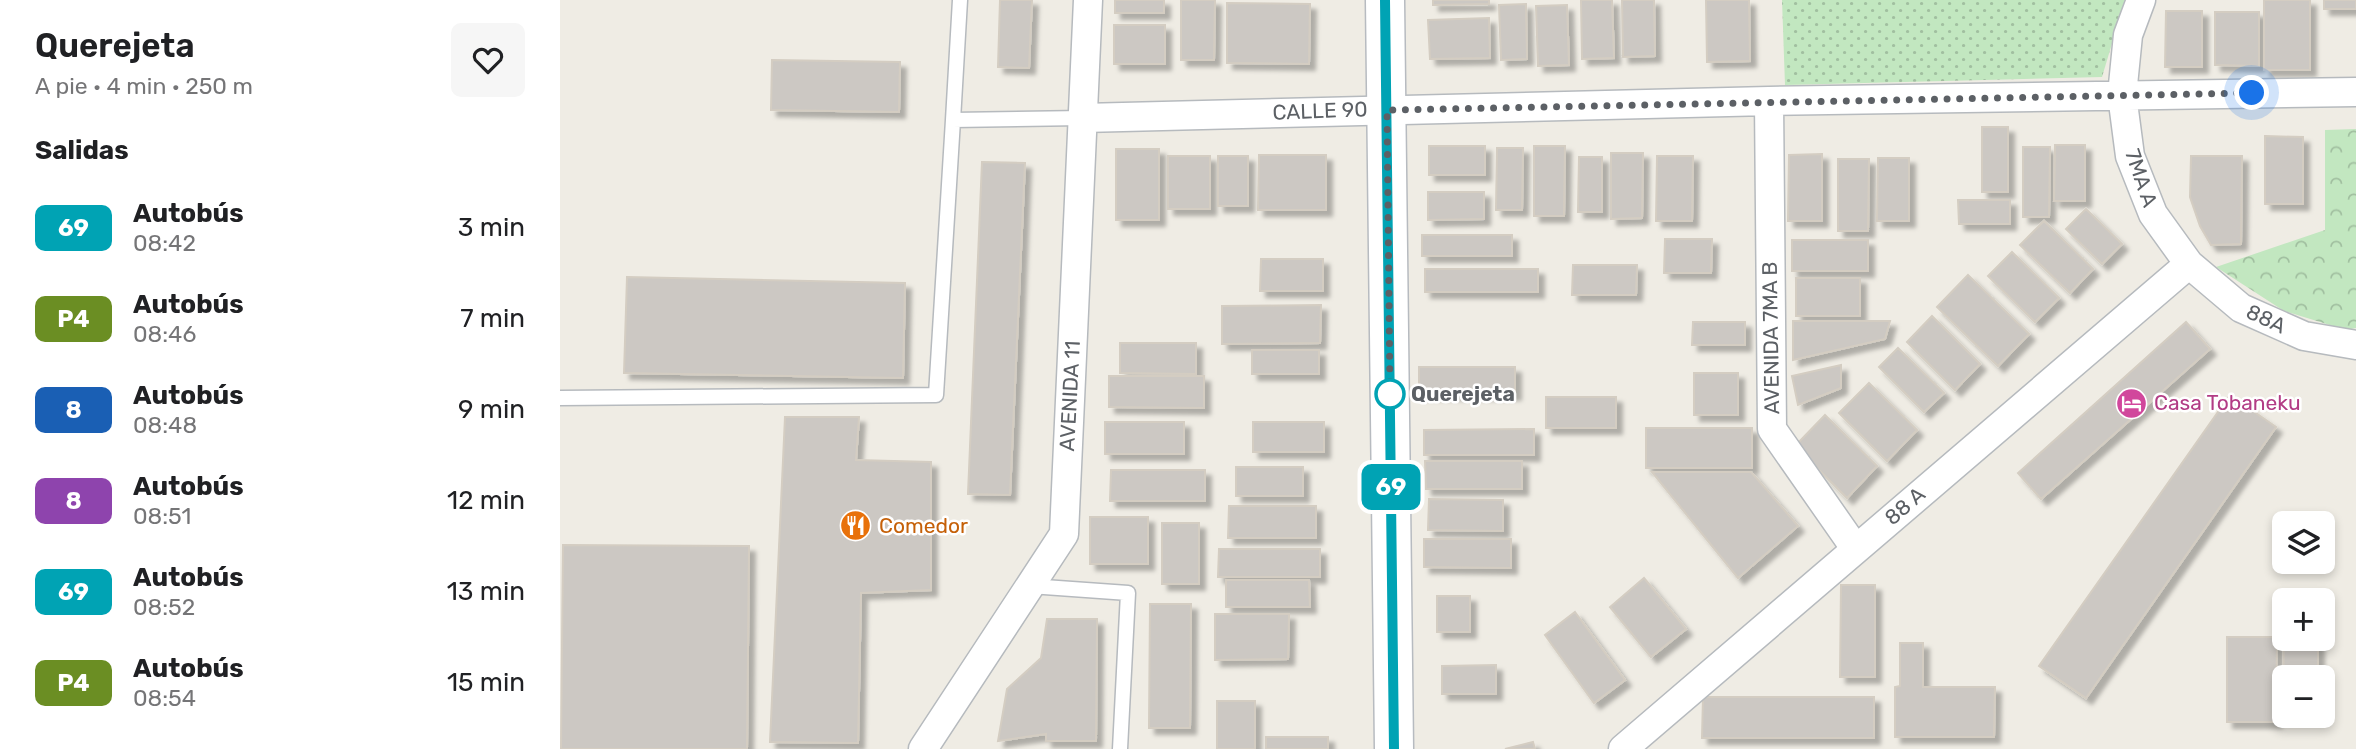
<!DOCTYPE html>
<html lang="es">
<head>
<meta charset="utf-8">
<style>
  :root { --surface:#fff; --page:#f6f6f6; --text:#202124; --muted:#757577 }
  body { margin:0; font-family:Rubik,sans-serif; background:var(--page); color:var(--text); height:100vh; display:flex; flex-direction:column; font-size:26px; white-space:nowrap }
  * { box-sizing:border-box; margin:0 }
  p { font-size:23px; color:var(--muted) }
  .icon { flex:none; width:38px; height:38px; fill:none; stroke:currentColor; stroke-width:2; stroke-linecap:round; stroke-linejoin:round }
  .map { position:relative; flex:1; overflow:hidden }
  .side { display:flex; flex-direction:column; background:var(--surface); width:560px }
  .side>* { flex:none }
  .badge { padding:0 14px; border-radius:10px; font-size:24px; line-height:46px }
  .buttons { position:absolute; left:1712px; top:511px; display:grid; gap:14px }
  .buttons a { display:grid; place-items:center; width:63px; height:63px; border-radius:10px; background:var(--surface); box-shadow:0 4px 10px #0003; font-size:35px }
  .you { position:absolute; width:35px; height:35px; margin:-18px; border:5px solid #fff; border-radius:50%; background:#1a73e8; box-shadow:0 0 0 10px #1a73e833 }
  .map>.badge { position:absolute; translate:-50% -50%; box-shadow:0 0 0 4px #fff }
  h2 { padding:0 35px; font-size:26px; line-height:63px }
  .round { display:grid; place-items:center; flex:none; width:74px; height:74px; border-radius:10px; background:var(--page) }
  .headline { display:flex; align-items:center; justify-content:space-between; height:119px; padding:0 35px }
  h1 { font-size:33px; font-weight:600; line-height:52px }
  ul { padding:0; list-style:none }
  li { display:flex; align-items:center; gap:21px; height:91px; padding:0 35px }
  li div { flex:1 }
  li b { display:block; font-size:26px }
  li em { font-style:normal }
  li .badge { min-width:77px; font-weight:700; text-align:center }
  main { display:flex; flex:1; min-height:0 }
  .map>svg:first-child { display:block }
  .grass { fill:url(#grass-dots) }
  .park { fill:url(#park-crowns) }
  .building { fill:#ccc8c3; stroke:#d4cdc2; stroke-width:2; filter:url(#shadow) }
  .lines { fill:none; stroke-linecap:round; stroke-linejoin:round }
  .lane-casing { stroke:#b6babe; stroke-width:17 }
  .street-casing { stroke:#b6babe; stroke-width:31 }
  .secondary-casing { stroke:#b7bbc0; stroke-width:41 }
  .lane { stroke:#fff; stroke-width:14 }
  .street { stroke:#fff; stroke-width:28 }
  .secondary { stroke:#fff; stroke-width:38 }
  .line-casing { stroke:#fff; stroke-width:16 }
  .line { stroke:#00a3b4; stroke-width:10 }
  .walk { stroke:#5c6065; stroke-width:7; stroke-dasharray:0 12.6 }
  .stop-dot { fill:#fff; stroke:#00a3b4; stroke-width:3.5 }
  .labels { text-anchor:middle; stroke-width:5; stroke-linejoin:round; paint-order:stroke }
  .street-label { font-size:21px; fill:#5c6065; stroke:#fff }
  .stop-label { font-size:21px; font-weight:bold; fill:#5c6065; stroke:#fff; text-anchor:start }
  .hotel-label { font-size:21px; fill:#b23c85; stroke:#fff; text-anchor:start }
  .food-label { font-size:21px; fill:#c56008; stroke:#fff; text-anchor:start }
</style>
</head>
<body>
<main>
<section class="side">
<div class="headline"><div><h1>Querejeta</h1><p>A pie · 4 min · 250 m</p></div><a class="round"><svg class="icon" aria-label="heart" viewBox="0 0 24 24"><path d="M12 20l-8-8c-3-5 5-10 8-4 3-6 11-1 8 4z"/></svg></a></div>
<h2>Salidas</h2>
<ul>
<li><span class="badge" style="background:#00a3b4;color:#fff">69</span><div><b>Autobús</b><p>08:42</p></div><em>3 min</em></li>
<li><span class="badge" style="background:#6b8e23;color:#fff">P4</span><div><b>Autobús</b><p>08:46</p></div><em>7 min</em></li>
<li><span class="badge" style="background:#1a5fb4;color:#fff">8</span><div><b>Autobús</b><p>08:48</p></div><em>9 min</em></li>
<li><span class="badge" style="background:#8e44ad;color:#fff">8</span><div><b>Autobús</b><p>08:51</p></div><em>12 min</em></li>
<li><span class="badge" style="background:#00a3b4;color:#fff">69</span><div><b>Autobús</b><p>08:52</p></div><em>13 min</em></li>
<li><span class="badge" style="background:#6b8e23;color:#fff">P4</span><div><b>Autobús</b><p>08:54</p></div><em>15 min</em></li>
</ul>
</section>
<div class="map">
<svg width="1796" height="749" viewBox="0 0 1796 749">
  <defs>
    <pattern id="grass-dots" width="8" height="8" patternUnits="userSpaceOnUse" patternTransform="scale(1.75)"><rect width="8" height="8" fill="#c2e7c0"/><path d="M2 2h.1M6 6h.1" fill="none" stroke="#a1bfa0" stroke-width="1.8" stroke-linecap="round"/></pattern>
    <pattern id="park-crowns" width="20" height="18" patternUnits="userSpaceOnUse" patternTransform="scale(1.75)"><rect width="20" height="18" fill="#c2e7c0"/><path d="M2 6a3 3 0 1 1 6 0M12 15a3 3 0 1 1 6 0" fill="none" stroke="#a1bfa0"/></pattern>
    <filter id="shadow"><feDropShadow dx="6" dy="6" stdDeviation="2" flood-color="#0004"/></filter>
  </defs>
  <rect width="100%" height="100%" fill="#efece4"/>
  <!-- grass -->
  <path class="grass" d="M1222,0H1565L1542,77L1225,85Z"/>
  <!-- park -->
  <path class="park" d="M1796,129V328L1786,330L1724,311L1656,267L1765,230V130Z"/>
  <!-- building -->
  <path class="building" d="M440,0H472L469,68L438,67Z
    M555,0H604V13H555Z
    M621,0H655L654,60H621Z
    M873,0H929V4L873,5Z
    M1021,0H1052L1054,58L1022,59Z
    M1062,0H1094L1095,56L1063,57Z
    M1146,0H1189L1190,61L1147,62Z
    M1704,0H1750V70H1704Z
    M1764,0H1796V9H1764Z
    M667,3L750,4L749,64L667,63Z
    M966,4L967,59L941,60L939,5Z
    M1007,5L1009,65L978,66L976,6Z
    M1606,11H1642V67H1605Z
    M1655,12H1699V66L1655,65Z
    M929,18L930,58L870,59L868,20Z
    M554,25H605V64H554Z
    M212,60L340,62L339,112L211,110Z
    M1422,127H1448V192H1422Z
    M1705,136L1743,137V204H1705Z
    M1495,145H1525V201H1494Z
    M869,146H925V175H869Z
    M974,146H1005L1004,216H974Z
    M1463,147H1490L1489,217H1463Z
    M937,148H963L962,210H936Z
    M556,149H599V220H556Z
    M1051,153H1083L1082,218L1051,219Z
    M1262,154V221H1228L1229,155Z
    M699,155H766V210H698Z
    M608,156H650V209H608Z
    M658,156H688V206H658Z
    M1097,156H1133L1132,221H1096Z
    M1631,156H1682L1681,244L1651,245L1640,226L1630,197Z
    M1019,157H1042V212H1018Z
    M1318,158H1349V221H1317Z
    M1278,159H1309L1308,231H1278Z
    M422,162L465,163L450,495L408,494Z
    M868,192H924V219L868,220Z
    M1398,200H1450V224H1399Z
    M1526,209L1562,244L1542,264L1506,229Z
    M1484,221L1533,269L1510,293L1460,245Z
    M862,235H952V256H862Z
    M1105,239H1152L1151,273H1104Z
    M1232,240H1308V271H1232Z
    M1452,252L1499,298L1475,322L1428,276Z
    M701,259H763V291H700Z
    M1013,265H1077L1076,295H1012Z
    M865,269H978V292H865Z
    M1408,275L1469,334L1438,366L1377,307Z
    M67,277L345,283L343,378L64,373Z
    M1236,278H1300V316H1236Z
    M761,305L760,343L662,344V306Z
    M1372,316L1420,364L1395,390L1347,342Z
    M1233,321H1330L1325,339L1233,360Z
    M1133,322H1185V345H1132Z
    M1626,322L1650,349L1481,499L1458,473Z
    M560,343H636V374L560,373Z
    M1338,348L1384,393L1364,412L1319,367Z
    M692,350H759V374H692Z
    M1281,365V388L1238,405L1232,376Z
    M859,367H955V394H859Z
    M1134,373H1178V415H1134Z
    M549,376H644V408L549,407Z
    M1309,383L1357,430L1327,461L1279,413Z
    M1670,395L1716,427L1526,698L1479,666Z
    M986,397H1056V428H986Z
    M1265,415L1317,466L1287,498L1235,446Z
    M225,417H299L296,460L371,462V590L301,593L298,743L210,742Z
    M545,422H624V454H545Z
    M693,422H764V452H693Z
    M1086,428H1192V468H1086Z
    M974,429V455H864V430Z
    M865,461H962V489H866Z
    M676,467H743V496H676Z
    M551,470H645V501H550Z
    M1092,472H1191L1238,526L1178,578Z
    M869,499L943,500V531L868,530Z
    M669,506H756V538H668Z
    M530,517H588V564H530Z
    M602,523H639V584H602Z
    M864,539H951V568L864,567Z
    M3,545L189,546L187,749H1Z
    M659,549H760V577H658Z
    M1084,578L1126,629L1091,657L1050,607Z
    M666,580H749L750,607H666Z
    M1281,585H1315V677H1280Z
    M877,596H910V632H877Z
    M590,604H631L630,728H589Z
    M1015,612L1065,680L1034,703L985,635Z
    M655,614H729L728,659L655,660Z
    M487,619H537L536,741H486V734L438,741L447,689L481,658Z
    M1724,619V639H1758V677H1724V716H1758V718H1723Z
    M1667,637H1717L1716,722H1667Z
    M1340,643H1363V687H1435L1434,737H1335V687L1340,686Z
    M936,665V694H882V666Z
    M1143,697H1314V738H1142Z
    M657,701H695V749H657Z
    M706,737H768V749H706Z
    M973,742L975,749H945Z"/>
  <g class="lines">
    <defs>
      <path id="lane" d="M400,0L393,120L523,118
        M0,398L376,395L393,120
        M470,586L568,593L560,749"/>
      <path id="street" d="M1581,0L1568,35L1562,95L1570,156L1593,214L1629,264L1681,308L1744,336L1796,345
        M1209,101L1212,429L1295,548
        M523,118L1209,101L1796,92
        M363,749L504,534L528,0
        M1063,749L1629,264"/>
      <path id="secondary" d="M825,0L834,749"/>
    </defs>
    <!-- lane casing -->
    <use href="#lane" class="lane-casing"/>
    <!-- street casing -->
    <use href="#street" class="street-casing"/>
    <!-- secondary casing -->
    <use href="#secondary" class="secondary-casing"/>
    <!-- lane -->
    <use href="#lane" class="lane"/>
    <!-- street -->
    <use href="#street" class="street"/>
    <!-- secondary -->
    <use href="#secondary" class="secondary"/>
  </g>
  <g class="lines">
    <defs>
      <path id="line" d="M825,0L834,749"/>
    </defs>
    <!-- line casing -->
    <use href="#line" class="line-casing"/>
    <!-- line -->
    <use href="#line" class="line"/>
    <!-- walk -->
    <path class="walk" d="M830,394L827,110L1692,93"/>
  </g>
  <!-- icons -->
  <defs>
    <symbol id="hotel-disc" viewBox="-11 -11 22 22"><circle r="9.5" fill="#d1479c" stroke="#fff"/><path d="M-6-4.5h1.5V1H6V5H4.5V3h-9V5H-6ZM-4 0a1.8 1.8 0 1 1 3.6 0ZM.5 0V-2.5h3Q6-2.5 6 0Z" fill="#fff"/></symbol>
    <symbol id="restaurant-disc" viewBox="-11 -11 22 22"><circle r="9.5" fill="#e8710a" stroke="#fff"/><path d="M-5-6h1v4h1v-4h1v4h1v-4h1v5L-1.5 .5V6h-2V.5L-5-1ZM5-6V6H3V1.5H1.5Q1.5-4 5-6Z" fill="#fff"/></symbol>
  </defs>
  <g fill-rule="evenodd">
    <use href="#hotel-disc" x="1554" y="386" width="35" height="35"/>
    <use href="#restaurant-disc" x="278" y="508" width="35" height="35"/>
  </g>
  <!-- markers -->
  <circle class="stop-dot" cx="830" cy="394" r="14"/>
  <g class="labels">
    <!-- street labels -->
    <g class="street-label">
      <text transform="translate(760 111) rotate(-2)" y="7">CALLE 90</text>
      <text transform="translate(1581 178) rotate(71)" y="7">7MA A</text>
      <text transform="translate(1706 319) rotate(25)" y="7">88A</text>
      <text transform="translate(1211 338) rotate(-91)" y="7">AVENIDA 7MA B</text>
      <text transform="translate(510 396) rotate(-87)" y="7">AVENIDA 11</text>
      <text transform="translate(1345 506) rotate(-41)" y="7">88 A</text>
    </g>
    <!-- stop labels -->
    <g class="stop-label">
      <text x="851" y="401">Querejeta</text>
    </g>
    <!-- hotel labels -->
    <g class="hotel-label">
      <text x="1594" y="410">Casa Tobaneku</text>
    </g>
    <!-- food labels -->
    <g class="food-label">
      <text x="319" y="533">Comedor</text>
    </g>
  </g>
</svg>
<div class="buttons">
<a><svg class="icon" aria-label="layers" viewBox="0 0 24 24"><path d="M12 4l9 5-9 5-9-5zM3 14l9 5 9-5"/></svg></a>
<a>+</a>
<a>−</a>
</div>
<div class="you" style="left:1692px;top:93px"></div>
<b class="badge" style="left:831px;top:487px;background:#00a3b4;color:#fff">69</b>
</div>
</main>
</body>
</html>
